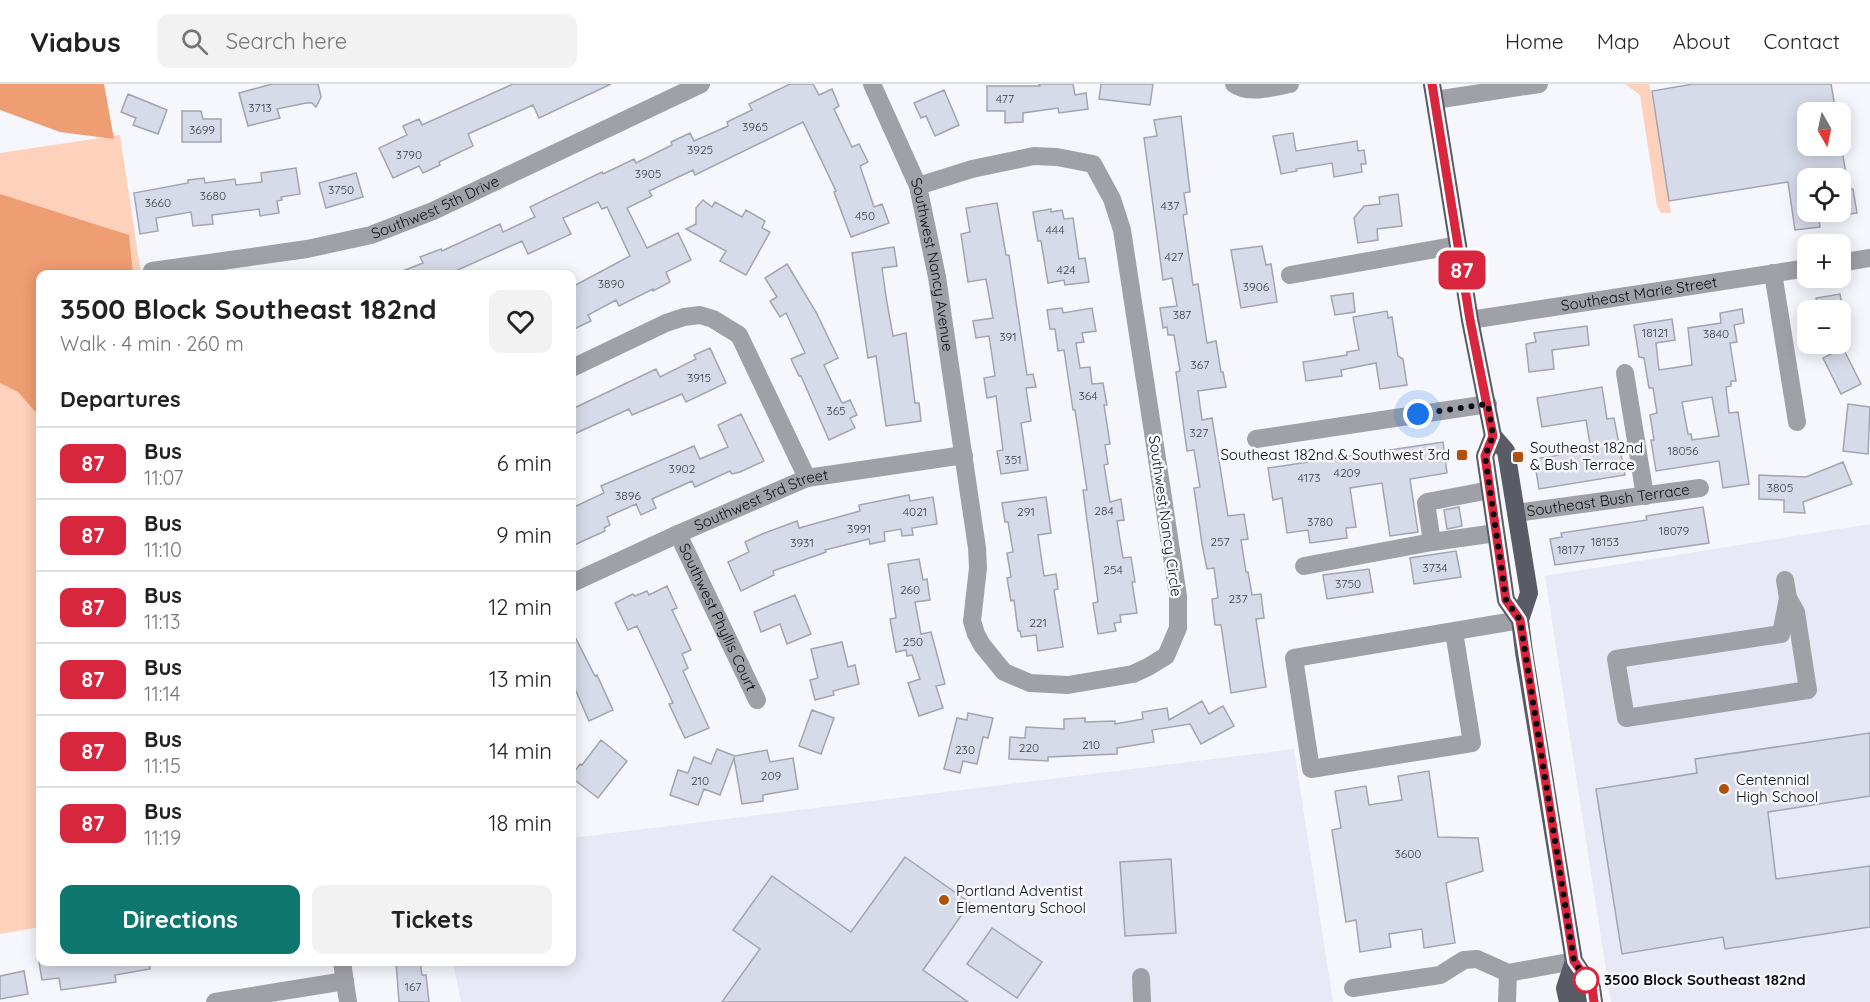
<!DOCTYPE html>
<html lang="en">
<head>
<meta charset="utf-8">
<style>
  :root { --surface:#fff; --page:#f2f2f2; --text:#222; --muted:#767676; --line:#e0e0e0; --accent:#0f766e }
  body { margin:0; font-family:Quicksand,sans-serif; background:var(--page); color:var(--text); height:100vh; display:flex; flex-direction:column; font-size:22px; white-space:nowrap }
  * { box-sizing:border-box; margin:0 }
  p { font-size:20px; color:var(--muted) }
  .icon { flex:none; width:33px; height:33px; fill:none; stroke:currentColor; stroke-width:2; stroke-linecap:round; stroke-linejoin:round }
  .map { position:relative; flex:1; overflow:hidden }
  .details { position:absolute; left:36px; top:186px; width:540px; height:696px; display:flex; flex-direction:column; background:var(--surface); border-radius:12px; box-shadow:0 3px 15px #0003 }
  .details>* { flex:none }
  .badge { padding:0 12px; border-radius:9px; font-size:21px; line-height:39px }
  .needle { width:39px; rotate:171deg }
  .tools { position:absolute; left:1797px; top:18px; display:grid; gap:12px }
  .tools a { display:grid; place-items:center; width:54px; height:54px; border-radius:12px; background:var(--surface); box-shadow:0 3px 15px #0003; font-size:30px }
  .you { position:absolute; width:30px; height:30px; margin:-15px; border:4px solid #fff; border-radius:50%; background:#1a73e8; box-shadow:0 0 0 9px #1a73e833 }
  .map>.badge { position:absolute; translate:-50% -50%; box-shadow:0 0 0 3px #fff }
  h2 { padding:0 24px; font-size:22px; line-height:54px }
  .round { display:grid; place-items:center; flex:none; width:63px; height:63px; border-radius:12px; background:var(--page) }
  .summary { display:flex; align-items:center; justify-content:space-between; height:102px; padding:0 24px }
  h1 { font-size:28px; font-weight:700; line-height:45px }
  .action { display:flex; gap:12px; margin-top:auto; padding:12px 24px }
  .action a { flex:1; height:69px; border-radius:12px; background:var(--accent); color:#fff; font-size:24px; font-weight:700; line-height:69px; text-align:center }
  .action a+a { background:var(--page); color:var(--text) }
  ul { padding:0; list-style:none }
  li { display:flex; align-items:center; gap:18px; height:72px; padding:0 24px; border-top:2px solid var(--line) }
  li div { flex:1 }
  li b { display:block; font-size:22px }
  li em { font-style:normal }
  li .badge { min-width:66px; font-weight:700; text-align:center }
  header { display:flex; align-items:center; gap:36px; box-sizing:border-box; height:84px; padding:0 30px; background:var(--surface); border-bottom:2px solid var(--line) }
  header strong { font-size:28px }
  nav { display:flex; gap:33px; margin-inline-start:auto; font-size:21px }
  .search { width:420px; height:54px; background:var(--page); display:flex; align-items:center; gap:15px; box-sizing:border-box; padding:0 21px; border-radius:12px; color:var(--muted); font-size:22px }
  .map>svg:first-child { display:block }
  .built { fill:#e8e9f6 }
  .green { fill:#fdd1bb }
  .forest { fill:#ef9d72 }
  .building { fill:#d7dae8; stroke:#a2a4b1; stroke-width:1.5; fill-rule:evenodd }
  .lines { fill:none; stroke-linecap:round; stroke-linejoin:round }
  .minor { stroke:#a0a1a7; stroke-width:18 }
  .major { stroke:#595b65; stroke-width:18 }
  .line-casing { stroke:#fff; stroke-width:14 }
  .line { stroke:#d7263d; stroke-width:9 }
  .walk { stroke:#0b0c10; stroke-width:6; stroke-dasharray:0 10.8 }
  .poi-dot { fill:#b0500a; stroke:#f6f7fd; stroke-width:2 }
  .stop-dot { fill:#fff; stroke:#d7263d; stroke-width:3 }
  .labels { text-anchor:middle; stroke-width:5; stroke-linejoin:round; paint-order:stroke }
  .number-label { font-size:12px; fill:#3e4046 }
  .street-label { font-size:15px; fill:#0b0c10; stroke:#f6f7fd }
  .poi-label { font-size:15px; fill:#0b0c10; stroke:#f6f7fd; text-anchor:start }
  .stop-label { font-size:15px; font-weight:bold; fill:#0b0c10; stroke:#f6f7fd; text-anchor:start }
</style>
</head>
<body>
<header>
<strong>Viabus</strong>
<div class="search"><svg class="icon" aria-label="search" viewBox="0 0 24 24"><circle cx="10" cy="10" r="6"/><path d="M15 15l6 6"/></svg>Search here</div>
<nav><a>Home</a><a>Map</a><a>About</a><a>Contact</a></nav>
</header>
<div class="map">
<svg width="1870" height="918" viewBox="0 0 1870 918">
  <rect width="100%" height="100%" fill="#f6f7fd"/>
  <!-- built -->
  <path class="built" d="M1870,440V918H1611L1545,492Z
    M1294,665L1333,918H461L453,878H572V754Z"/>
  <!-- green -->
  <path class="green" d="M1625,0H1649L1661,58L1659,59L1671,129H1661L1657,122L1640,11Z
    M120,51L141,190H40V843L0,850V69Z"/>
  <!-- forest -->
  <path class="forest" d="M0,0H104L114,55L60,48L0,26Z
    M0,110L129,151L133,190H40V333L18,308L0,299Z"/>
  <!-- building -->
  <path class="building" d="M272,0H318L321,13L316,23L312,19H306L277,25L280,34L248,42L239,9Z
    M513,0H611L539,34L533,21L506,33L468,50L473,62L439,78L440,81L423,89L419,82L393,94L379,64L407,51L403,42L419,35L422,41Z
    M790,0H813L819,11L832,5L839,22L834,25L852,63L859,60L868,78L860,82L874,123L882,120L889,139L851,153L834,108L836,107L803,38L695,91L693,86L649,107L652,112L627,124L647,164L678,149L691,176L666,188L670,198L653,207V205L619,222L616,216L588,231L591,237L572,246V203L630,172L607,123L602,125L598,118L563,134L571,150L528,170L522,157L449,190H395L423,179L420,173L441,165L442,167L500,140L503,148L535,133L530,123L602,88L603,90L634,75L636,79L672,61L671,58L690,49L694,57L728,42L727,38L752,26L749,20Z
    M1039,0H1073L1075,11L1086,9L1088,25L1059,29L1058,24L1023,29V38L1005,39V27H987V2H1040Z
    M1101,0H1153L1150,21L1099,15Z
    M1693,0H1831L1836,28H1808V62H1841L1846,89L1808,94V128H1818L1820,143L1795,146L1788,98L1669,117L1652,7Z
    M944,6L959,41L935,52L926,32L921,34L914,19Z
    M128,10L167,26L158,50L133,41L136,34L121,28Z
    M182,27H201L203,35H221V58H182Z
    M1181,32L1190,108L1184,109L1187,130L1183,131L1193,201L1198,200L1207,259L1216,257L1221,288H1223L1226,303L1198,307L1202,336L1212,334L1228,432L1244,430L1248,455L1241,456L1246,488H1248L1252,511L1261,510L1264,534L1256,535L1266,603L1231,609L1221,541H1215L1212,515L1218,514L1214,484L1207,485L1202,460L1194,404L1200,403L1194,366L1187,367L1176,288L1180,287L1174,251H1168L1167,243L1163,244L1160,224L1177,222L1172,194L1163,196L1144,54L1157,52L1154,36Z
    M1293,49L1296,67L1357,57L1358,67L1364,66L1366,80H1361L1362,88L1334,93L1332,79L1296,85L1297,87L1281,90L1273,52Z
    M296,84L300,110L281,113L282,116L277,117L279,129L260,132L259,125L212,131L213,140L193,142L191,128L156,134L158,147L140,150L134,109L188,99V96L204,94L205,99L235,95L236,101L262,98L261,89Z
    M356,89L363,113L326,124L319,99Z
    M1853,105L1857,129L1840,131V107Z
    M1398,110L1402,142L1377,145L1378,156L1358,159L1354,134L1364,122L1380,120L1379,113Z
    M703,116L712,123L715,118L742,133L746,126L765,137L762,144L770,148L746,191L720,177L726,167L686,145L696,140V124Z
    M997,119L1006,171H1009L1027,291L1033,290L1036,303L1026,304L1031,337L1021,339L1028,386L1001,390L997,367L1003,366L996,312L987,314L984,294L995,292L989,252L976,254L973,237L993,234L986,195L968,198L961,150L970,148L966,124Z
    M1051,125V128L1062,126L1064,135L1073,134L1079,175L1085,174L1089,198L1065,201L1064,196L1048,199L1041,157H1038L1033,128Z
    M1262,162L1266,181L1271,180L1277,218L1241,224L1231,166Z
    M894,163L897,182L882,184L886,213L893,252L906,249L915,319H919L921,337L886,342L876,272L868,274L852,169Z
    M787,180L816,228L838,274L824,281L841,317L843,319L850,316L857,331L850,334L855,344L829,356L801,292H799L791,275L805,269L786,229L780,233L770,217L777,213L765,194Z
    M1353,209L1355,228L1335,231L1331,212Z
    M1840,210L1843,226H1818L1816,214Z
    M1062,224L1063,229L1092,224L1096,247L1082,249L1084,258L1076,259L1080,284L1090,283L1092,300L1103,299L1107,321H1104L1110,360L1105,361L1108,380L1104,381L1110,418L1121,415L1124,436L1117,437L1123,474L1131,473L1135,498H1132L1137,529L1120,531L1121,538L1114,539L1116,547L1098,550L1093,519L1098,518L1083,406H1087L1075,326H1073L1064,266L1058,267L1055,245H1050L1047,226Z
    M1742,225L1744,239L1734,241L1737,258L1730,259L1736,297H1731V302L1726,303L1729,329L1738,328L1749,400L1723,404L1719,377L1656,387L1651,356H1654L1650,331L1657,329L1653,304H1649L1644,274L1639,273L1634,241L1672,235L1675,256L1656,259L1659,286L1692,281L1688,244L1721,239L1720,229ZM1712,313L1719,352L1692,356L1691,350H1688L1682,318Z
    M1387,227L1388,234L1392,233L1398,272L1403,275L1407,301L1380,305L1376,279L1341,286L1342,292L1306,297L1303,278L1347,271V268L1359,266L1353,233Z
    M1587,242L1589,261L1552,266L1554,285L1529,288L1526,260L1536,258L1534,249Z
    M710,264L726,299L686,318L682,310L632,331L629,325L572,351V325L656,285L660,293L696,275L694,271Z
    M1843,264L1861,300L1841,310L1823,274Z
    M1602,303L1607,335L1614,334L1625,391L1539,405L1534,375L1591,366L1586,336L1542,343L1537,314Z
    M1848,320L1870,323L1868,370L1843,367Z
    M741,330L764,377L740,388L732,390L730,387L695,403L692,397L652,415L656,424L641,431L636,420L607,433L610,441L604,444L605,447L572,462V424L604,409L601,402L694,362L700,375L728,363L718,341Z
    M1443,358L1447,389L1410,395L1418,448L1390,452L1382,399L1350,404L1356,443L1346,444L1347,454L1310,459L1308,446L1287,449L1282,414L1273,416L1268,384Z
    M1843,378L1852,400L1803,418L1805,429L1784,428V416L1759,415V391L1806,393Z
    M909,411L910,417L933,413L937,440L912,444L913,451L902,452L901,445L884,448L885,457L870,460L869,455L825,466L826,468L773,487L774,491L741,507L728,478L749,468L745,458L762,450L797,437L799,444L860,427L859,421Z
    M1046,413L1051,449L1038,451L1044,492L1056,490L1058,505L1054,506L1063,563L1038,567L1036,551L1021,553L1020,547H1018L1014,516L1011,517L1007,494L1011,493L1007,469L1013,468L1008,438H1005L1002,419Z
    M1459,423L1462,442L1447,445L1444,426Z
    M1703,423L1709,459L1555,481L1550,455L1562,453L1561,449L1647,436L1646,432Z
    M1456,467L1461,493L1414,500L1410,474Z
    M919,475L923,496L927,495L930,516L915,518L921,550L931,548L945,600L936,602L943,624L919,632L908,599L920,595L912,571L907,572L906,566L896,568L890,535L896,534L888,480Z
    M1369,485L1373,508L1327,515L1323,491Z
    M667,502L677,524L672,526L691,566L682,570L688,584L683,587L709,644L685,654L669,620L673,619L637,542L628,546L615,519L633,510L635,512L647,507L649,511Z
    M795,511L811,550L787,560L780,540L761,548L754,528Z
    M572,547L595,592L597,591L613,626L589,637L572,598Z
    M842,558L848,583L855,581L859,600L833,607L834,611L815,616L810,596L818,594L811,565Z
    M1202,617L1209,630L1223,622L1234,642L1201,660L1190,640L1152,646L1154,658L1117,664V670L1048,673V677L1009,675L1010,653L1025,654L1026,643L1064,645V635L1085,634V638L1115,637V640L1143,635L1142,628L1167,624L1169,636Z
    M812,626L834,634L821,670L799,662Z
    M968,629L993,634L988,654L983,653L977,680L963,677L960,689L944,685L957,634L967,636Z
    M1870,649V712L1768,728L1776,795L1870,782V843L1725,865L1723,853L1622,870L1596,705L1697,689L1695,675Z
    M601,656L627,677L598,714L572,694V691L580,680L582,681Z
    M717,665L735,672L767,666L770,678L793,674L798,705L763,711V717L742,720L734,674L720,711L704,705L698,721L670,711L678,686L688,689L694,673L711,680Z
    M1429,687L1438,753L1478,754L1483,787L1446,799L1455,859L1424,864L1422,845L1389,850L1391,863L1360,868L1356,836L1346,838L1332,746L1341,744L1335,707L1366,702L1369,721L1402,716L1398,692Z
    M905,773L970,819L923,886L968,918H722L760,865L733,846L772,792L851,848Z
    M1171,775L1176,849L1125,852L1120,778Z
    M992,844L1042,878L1017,914L967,880Z
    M39,878H149L150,885L115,891L116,898L61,906L59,894L42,896Z
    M396,878H420L422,891H426L429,918H399Z
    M24,887L28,910L0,915V892Z"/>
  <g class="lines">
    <!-- minor -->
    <g class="minor">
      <path id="s1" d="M872,0L918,102L937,193L977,464L978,484L972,537L976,550L982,561L1004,588L1030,599L1068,601L1133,590L1148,583L1166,572L1178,544V512L1122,146L1112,115L1093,80L1057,73L1034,72L972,85L918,102"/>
      <path d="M1234,0C1249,11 1273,3 1290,0"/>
      <path d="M1435,16L1539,0"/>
      <path d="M1840,179L1870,174"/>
      <path id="s2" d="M152,187L307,165L371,151L433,127L701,0"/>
      <path d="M1773,189L1797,338"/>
      <path d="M1290,191L1458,161"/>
      <path id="s3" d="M1470,236L1808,184"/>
      <path d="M572,284L666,239L684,233L700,231L713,235L739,251L807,394"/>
      <path d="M1625,289L1645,412"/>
      <path d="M1256,355L1488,320"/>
      <path id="s4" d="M1516,429L1700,404"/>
      <path id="s5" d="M678,450L757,616"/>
      <path d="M1432,458L1426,419L1427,418L1490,406"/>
      <path d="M1304,482L1432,458L1496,449"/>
      <path d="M1785,496L1788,514L1781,550L1616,575L1626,634L1808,606L1796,528L1788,514"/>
      <path id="s6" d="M572,499L678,450L807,394L964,371"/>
      <path d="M1454,548L1472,659L1311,685L1294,574L1520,536"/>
      <path d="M342,878L348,918"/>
      <path d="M1141,893L1142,918"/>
      <path d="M1353,904L1440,891L1464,876L1477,875L1508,889L1574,877"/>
      <path d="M215,918L345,897"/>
      <path d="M1507,918L1508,889"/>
    </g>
    <!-- major -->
    <path class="major" d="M1432,0L1470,236L1493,352L1485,372L1506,516L1520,536
      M1493,352L1506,367L1529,509L1520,536L1524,568L1574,877L1592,904L1594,918
      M1570,890L1577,898L1581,918
      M1568,918L1565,904L1574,877"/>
  </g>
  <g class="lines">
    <defs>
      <path id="line" d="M1432,0L1470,236L1493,352L1485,372L1506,516L1520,536L1574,877L1592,903L1594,918"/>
    </defs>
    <!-- line casing -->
    <use href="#line" class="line-casing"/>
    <!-- line -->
    <use href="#line" class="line"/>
    <!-- walk -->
    <path class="walk" d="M1418,330L1488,320L1493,352L1485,372L1506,516L1520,536L1574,877L1586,896"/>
  </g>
  <!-- markers -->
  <g class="poi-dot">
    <rect x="1456" y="365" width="12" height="12" rx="3"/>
    <rect x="1512" y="367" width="12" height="12" rx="3"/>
    <circle cx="1724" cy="705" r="6"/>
    <circle cx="944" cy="816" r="6"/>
  </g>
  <circle class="stop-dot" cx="1586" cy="896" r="12"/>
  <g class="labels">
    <!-- number labels -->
    <g class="number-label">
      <text x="1005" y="19">477</text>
      <text x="260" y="28">3713</text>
      <text x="755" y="47">3965</text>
      <text x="202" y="50">3699</text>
      <text x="700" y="70">3925</text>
      <text x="409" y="75">3790</text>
      <text x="648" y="94">3905</text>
      <text x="341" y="110">3750</text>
      <text x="213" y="116">3680</text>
      <text x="158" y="123">3660</text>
      <text x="1170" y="126">437</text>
      <text x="865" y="136">450</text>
      <text x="1055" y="150">444</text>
      <text x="1174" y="177">427</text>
      <text x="1066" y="190">424</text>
      <text x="611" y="204">3890</text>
      <text x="1256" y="207">3906</text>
      <text x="1182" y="235">387</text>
      <text x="1655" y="253">18121</text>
      <text x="1716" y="254">3840</text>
      <text x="1008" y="257">391</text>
      <text x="1200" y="285">367</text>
      <text x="699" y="298">3915</text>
      <text x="1088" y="316">364</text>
      <text x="836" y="331">365</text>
      <text x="1199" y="353">327</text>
      <text x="1683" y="371">18056</text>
      <text x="1013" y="380">351</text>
      <text x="682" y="389">3902</text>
      <text x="1347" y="393">4209</text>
      <text x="1309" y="398">4173</text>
      <text x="1780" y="408">3805</text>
      <text x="628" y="416">3896</text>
      <text x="1104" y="431">284</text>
      <text x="915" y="432">4021</text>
      <text x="1026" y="432">291</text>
      <text x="1320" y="442">3780</text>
      <text x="859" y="449">3991</text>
      <text x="1674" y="451">18079</text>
      <text x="1220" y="462">257</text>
      <text x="1605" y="462">18153</text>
      <text x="802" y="463">3931</text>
      <text x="1571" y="470">18177</text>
      <text x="1435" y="488">3734</text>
      <text x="1113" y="490">254</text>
      <text x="1348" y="504">3750</text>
      <text x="910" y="510">260</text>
      <text x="1238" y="519">237</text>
      <text x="1038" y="543">221</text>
      <text x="913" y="562">250</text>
      <text x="1091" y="665">210</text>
      <text x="1029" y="668">220</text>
      <text x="965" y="670">230</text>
      <text x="771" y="696">209</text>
      <text x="700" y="701">210</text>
      <text x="1408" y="774">3600</text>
      <text x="413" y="907">167</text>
    </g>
    <!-- street labels -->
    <g class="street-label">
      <text dy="5" stroke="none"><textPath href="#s2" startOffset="292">Southwest 5th Drive</textPath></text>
      <text dy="5" stroke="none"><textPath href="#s1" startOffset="192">Southwest Nancy Avenue</textPath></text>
      <text dy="5" stroke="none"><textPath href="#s3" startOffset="171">Southeast Marie Street</textPath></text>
      <text dy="5" stroke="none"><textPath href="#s6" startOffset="207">Southwest 3rd Street</textPath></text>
      <text dy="5" stroke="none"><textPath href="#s4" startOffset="93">Southeast Bush Terrace</textPath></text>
      <text transform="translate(1165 432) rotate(82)" y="5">Southwest Nancy Circle</text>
      <text dy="5" stroke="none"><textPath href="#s5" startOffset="92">Southwest Phyllis Court</textPath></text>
    </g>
    <!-- poi labels -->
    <g class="poi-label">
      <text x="1530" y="369">Southeast 182nd<tspan x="1530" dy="17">&amp; Bush Terrace</tspan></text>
      <text x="1450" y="376" text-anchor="end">Southeast 182nd &amp; Southwest 3rd</text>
      <text x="1736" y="701">Centennial<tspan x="1736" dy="17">High School</tspan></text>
      <text x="956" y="812">Portland Adventist<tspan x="956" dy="17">Elementary School</tspan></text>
    </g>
    <!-- stop labels -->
    <g class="stop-label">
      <text x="1604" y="901">3500 Block Southeast 182nd</text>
    </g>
  </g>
</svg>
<div class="tools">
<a><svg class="needle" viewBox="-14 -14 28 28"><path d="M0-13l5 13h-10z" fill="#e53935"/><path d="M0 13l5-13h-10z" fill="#767676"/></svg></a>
<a><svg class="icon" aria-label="locate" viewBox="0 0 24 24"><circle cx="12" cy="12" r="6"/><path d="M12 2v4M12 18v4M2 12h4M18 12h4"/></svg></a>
<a>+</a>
<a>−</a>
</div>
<div class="you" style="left:1418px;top:330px"></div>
<b class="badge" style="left:1462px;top:186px;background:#d7263d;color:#fff">87</b>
<section class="details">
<div class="summary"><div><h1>3500 Block Southeast 182nd</h1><p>Walk · 4 min · 260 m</p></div><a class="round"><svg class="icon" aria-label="heart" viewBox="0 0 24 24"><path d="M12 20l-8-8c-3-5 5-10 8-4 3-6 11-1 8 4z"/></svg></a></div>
<h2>Departures</h2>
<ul>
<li><span class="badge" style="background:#d7263d;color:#fff">87</span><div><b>Bus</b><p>11:07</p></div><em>6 min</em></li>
<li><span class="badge" style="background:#d7263d;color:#fff">87</span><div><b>Bus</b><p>11:10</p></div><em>9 min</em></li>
<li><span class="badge" style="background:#d7263d;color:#fff">87</span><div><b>Bus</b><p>11:13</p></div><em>12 min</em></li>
<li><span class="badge" style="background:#d7263d;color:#fff">87</span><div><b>Bus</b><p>11:14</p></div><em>13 min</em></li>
<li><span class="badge" style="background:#d7263d;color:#fff">87</span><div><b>Bus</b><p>11:15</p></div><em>14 min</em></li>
<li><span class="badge" style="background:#d7263d;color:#fff">87</span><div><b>Bus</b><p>11:19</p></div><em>18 min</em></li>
</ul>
<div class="action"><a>Directions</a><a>Tickets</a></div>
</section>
</div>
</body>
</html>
